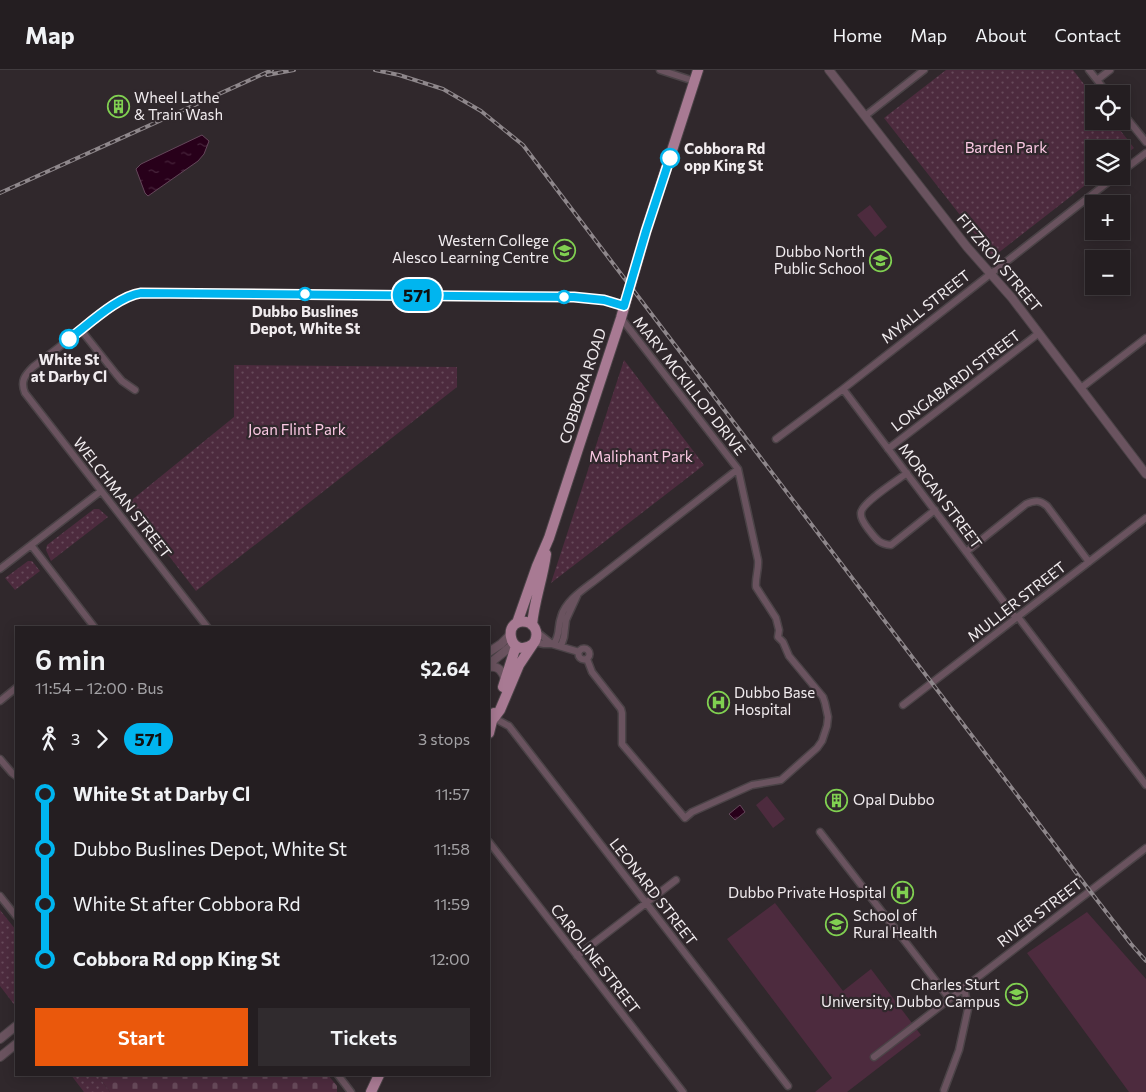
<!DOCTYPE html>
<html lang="en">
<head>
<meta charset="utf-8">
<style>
  :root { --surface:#241e21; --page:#302b2e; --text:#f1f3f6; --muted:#a3a2a5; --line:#413c3f; --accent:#ea580c }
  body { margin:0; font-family:Commissioner,sans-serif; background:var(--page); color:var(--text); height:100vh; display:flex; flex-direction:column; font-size:19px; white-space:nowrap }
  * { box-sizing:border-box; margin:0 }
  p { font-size:16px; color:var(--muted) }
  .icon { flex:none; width:28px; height:28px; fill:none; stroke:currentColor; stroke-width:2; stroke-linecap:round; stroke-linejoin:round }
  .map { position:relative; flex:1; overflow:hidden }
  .panel { position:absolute; left:15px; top:556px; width:475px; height:450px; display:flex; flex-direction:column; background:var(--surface); border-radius:0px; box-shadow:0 2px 12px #0003,0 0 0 1px var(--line) }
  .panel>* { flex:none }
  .badge { padding:0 10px; border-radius:16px; font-size:18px; line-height:32px }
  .tools { position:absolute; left:1085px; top:15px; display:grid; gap:10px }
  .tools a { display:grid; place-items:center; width:45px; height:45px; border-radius:0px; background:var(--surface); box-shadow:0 2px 12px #0003,0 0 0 1px var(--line); font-size:25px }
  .map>.badge { position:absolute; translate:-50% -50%; box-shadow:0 0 0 2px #fff }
  .legs { display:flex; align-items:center; gap:8px; height:55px; padding:0 20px; font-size:16px }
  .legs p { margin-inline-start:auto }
  .overview { display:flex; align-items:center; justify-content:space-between; height:85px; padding:0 20px }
  h1 { font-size:28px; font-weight:600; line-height:38px }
  .primary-button { display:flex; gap:10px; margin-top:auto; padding:10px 20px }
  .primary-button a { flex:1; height:58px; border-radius:0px; background:var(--accent); color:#fff; font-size:20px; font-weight:600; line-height:58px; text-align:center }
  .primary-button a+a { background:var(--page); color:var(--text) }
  ul { padding:0 20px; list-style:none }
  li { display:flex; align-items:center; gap:18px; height:55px; font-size:19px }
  li i { display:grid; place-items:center; width:8px; height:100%; margin:0 6px; background:currentColor }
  li i::after { content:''; width:12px; height:12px; margin:-6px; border:4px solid; border-radius:50%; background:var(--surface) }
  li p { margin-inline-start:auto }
  li:first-child i { background:linear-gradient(#0000 50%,currentColor 0) }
  li:last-child i { background:linear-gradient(currentColor 50%,#0000 0) }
  header { display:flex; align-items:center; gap:30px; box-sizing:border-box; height:70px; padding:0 25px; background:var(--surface); border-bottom:1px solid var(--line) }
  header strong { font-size:24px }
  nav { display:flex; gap:28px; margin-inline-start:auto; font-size:18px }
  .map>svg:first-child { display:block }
  .grass { fill:#4d2b3e }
  .cemetery { fill:url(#cemetery-stones) }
  .park { fill:url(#park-dots) }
  .water { fill:url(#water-ripples); stroke:#64475a }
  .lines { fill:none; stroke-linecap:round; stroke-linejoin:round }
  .minor-casing { stroke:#4b4347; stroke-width:9 }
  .tertiary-casing { stroke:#4b4347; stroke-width:10 }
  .primary-casing { stroke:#4b4347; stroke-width:12 }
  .minor { stroke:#6a535f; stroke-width:6 }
  .tertiary { stroke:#6a535f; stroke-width:8 }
  .primary { stroke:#a87a93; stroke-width:10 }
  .rail-casing { stroke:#8e878b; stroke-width:4 }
  .rail { stroke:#30282c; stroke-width:2; stroke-dasharray:5.5; stroke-linecap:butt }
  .line-1-casing { stroke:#fff; stroke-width:11 }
  .line-1 { stroke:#00b5ef; stroke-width:8 }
  .stop-1-dot { fill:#fff; stroke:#00b5ef; stroke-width:2.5 }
  .labels { text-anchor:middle; stroke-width:4.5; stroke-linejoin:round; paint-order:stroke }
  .poi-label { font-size:15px; fill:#f1ecef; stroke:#30282c; text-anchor:start }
  .park-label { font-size:15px; fill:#fbc9e3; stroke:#30282c }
  .stop-label { font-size:15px; font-weight:bold; fill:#f1ecef; stroke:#30282c }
  .street-label { font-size:15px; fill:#f1ecef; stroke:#30282c }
</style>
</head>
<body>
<header>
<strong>Map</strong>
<nav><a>Home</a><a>Map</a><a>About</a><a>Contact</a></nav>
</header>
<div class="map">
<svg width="1146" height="1022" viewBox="0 0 1146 1022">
  <defs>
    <pattern id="cemetery-stones" width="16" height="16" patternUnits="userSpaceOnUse" patternTransform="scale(1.25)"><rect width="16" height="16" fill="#4d2b3e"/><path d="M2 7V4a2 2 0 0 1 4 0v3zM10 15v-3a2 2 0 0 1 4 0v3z" fill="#674a5a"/></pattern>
    <pattern id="park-dots" width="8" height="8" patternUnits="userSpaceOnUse" patternTransform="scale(1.25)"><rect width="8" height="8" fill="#4d2b3e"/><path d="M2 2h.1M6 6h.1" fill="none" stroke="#674a5a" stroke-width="1.8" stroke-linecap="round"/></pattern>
    <pattern id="water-ripples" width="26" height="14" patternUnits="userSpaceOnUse" patternTransform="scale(1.25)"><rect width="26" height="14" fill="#28001a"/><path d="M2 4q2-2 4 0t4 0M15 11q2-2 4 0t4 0" fill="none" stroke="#48253c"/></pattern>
  </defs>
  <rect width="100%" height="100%" fill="#30282c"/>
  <!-- grass -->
  <path class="grass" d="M870,135L887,157L875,167L857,145Z
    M767,726L785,749L773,758L756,735Z
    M775,833L843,921L871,899L921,965L847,1022H815L832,1008L727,869Z
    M1087,842L1146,909V1022H1129L1027,883Z"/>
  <!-- cemetery -->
  <path class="cemetery" d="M97,1005H328L337,1016V1022H110Z"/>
  <!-- park -->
  <path class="park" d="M946,0H1073L1094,27V51H1113L1134,78L1121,88V79H1094V106H1097L993,187L884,48Z
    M624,290L704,395L551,513Z
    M234,295L457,297V317L196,521L128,433L234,347Z
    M94,439H99L108,447L51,491L46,480L47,475Z
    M28,491H32L40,501L15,520L5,508Z
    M0,840L16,860V937L0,916Z
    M71,1005H97L110,1022H84Z"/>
  <!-- water -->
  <path class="water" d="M202,65L209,71L204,84L198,91L148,126L145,123L136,99L141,94Z
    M740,735L745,742L735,750L729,744Z"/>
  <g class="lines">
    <defs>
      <path id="minor" d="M660,0L694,11
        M1089,0L1108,24
        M1097,10L1110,0
        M1121,41L1146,72
        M865,46L924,0
        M1121,102L1146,83
        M81,260L116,304L122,311L135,320
        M1081,318L1146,268
        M843,319L1016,548
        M776,369L843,319L1116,106
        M888,379L1039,263
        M907,403C898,410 861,433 861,443C860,449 866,456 869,460C876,469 879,474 891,475L935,440
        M31,475L95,558
        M966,482L1026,434C1035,430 1040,430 1047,436L1089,492
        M0,499L101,421
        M1018,547L1146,715
        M208,558L25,323C20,311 25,305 33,297L118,232L133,224L141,223L573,227L604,230L624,236
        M537,562L552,574L579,582
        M534,572L544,574H552
        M554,574C561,562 557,558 561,547C565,532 581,521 593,512L738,399
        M561,576L564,567L566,550L577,526
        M578.5 584a5.5 5.5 0 1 1 11 0a5.5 5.5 0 1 1-11 0Z
        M587,589L592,602L621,639L622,643V674L685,748L692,742L752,715L781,710L817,678L822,671L827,656L828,647L825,633L823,627L789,586L783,572L778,567L779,560L776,548L756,517C755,508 759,499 758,490L738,399L621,248
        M0,631L16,618
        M903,635L1146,448
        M494,648L509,656L788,1016
        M0,689L12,703L16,706
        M820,762L949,928
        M489,772L683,1022
        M0,826L16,846
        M577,886L676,810
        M874,987L1146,778
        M338,1005L351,1022
        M944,1020L959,980L968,939L964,917"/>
      <path id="tertiary" d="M829,0L967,177L1012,228L1146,404
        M489,582L501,574L510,565
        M489,594L514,574
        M489,597C499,595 502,602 506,610
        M0,969L16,956
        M0,987L16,974"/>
      <path id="primary" d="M517,553L537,496L549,468L580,373L621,248L646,161L698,0
        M532,555C534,531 543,508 546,484
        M503,617L516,576
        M494,648L500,640L519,595L535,571C538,564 536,557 530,553C500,543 508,592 533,574
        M489,663L494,643
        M371,1022L379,1005"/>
    </defs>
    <!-- minor casing -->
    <use href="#minor" class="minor-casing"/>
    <!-- tertiary casing -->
    <use href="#tertiary" class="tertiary-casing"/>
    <!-- primary casing -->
    <use href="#primary" class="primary-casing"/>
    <!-- minor -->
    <use href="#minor" class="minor"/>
    <!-- tertiary -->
    <use href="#tertiary" class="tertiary"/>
    <!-- primary -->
    <use href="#primary" class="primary"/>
    <defs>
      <path id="rail" d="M375,0L399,5L443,19L481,41L523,75L1090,821L1131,874L1146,891
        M267,5L294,0
        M0,123L272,0"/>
    </defs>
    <!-- rail casing -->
    <use href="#rail" class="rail-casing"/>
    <!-- rail -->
    <use href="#rail" class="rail"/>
  </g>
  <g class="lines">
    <defs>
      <path id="line-1" d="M69,269C88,255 118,226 141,223L574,227L604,230L624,236L646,161L670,88"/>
    </defs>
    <!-- line-1 casing -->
    <use href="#line-1" class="line-1-casing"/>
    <!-- line-1 -->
    <use href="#line-1" class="line-1"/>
  </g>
  <!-- icons -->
  <defs>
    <symbol id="building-ring" viewBox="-11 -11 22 22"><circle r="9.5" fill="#30282c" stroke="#80d051" stroke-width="1.5"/><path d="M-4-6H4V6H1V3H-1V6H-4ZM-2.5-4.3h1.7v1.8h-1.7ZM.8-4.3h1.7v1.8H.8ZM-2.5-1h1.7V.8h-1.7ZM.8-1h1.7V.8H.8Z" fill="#80d051"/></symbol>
    <symbol id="university-ring" viewBox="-11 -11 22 22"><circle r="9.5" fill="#30282c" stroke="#80d051" stroke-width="1.5"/><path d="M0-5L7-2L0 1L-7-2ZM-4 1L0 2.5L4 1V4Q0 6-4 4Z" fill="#80d051"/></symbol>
    <symbol id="school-ring" viewBox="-11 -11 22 22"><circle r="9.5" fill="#30282c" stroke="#80d051" stroke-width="1.5"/><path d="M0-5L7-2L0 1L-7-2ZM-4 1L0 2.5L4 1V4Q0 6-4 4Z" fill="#80d051"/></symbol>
    <symbol id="hospital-ring" viewBox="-11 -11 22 22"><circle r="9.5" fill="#30282c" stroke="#80d051" stroke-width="1.5"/><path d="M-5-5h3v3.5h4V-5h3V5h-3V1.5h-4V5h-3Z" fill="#80d051"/></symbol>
  </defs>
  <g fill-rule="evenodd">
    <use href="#building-ring" x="106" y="24" width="25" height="25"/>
    <use href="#university-ring" x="552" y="168" width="25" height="25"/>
    <use href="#school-ring" x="868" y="178" width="25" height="25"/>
    <use href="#hospital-ring" x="706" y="620" width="25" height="25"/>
    <use href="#building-ring" x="824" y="718" width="25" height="25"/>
    <use href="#hospital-ring" x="890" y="810" width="25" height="25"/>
    <use href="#university-ring" x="824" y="842" width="25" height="25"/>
    <use href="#university-ring" x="1004" y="912" width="25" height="25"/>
  </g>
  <!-- markers -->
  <g class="stop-1-dot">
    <circle cx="670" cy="88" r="9"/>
    <circle cx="305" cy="224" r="6"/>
    <circle cx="564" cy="227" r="6"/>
    <circle cx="69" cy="269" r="9"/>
  </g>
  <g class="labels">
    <!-- poi labels -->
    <g class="poi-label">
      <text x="134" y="33">Wheel Lathe<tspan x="134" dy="17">&amp; Train Wash</tspan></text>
      <text x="549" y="176" text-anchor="end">Western College<tspan x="549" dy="17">Alesco Learning Centre</tspan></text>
      <text x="865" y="187" text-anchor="end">Dubbo North<tspan x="865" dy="17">Public School</tspan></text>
      <text x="734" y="628">Dubbo Base<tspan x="734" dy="17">Hospital</tspan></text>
      <text x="853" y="735">Opal Dubbo</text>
      <text x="886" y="828" text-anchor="end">Dubbo Private Hospital</text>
      <text x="853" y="851">School of<tspan x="853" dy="17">Rural Health</tspan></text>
      <text x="1000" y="920" text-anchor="end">Charles Sturt<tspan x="1000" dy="17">University, Dubbo Campus</tspan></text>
    </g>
    <!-- park labels -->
    <g class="park-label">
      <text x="1006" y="83">Barden Park</text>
      <text x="297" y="365">Joan Flint Park</text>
      <text x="641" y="392">Maliphant Park</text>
    </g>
    <!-- stop labels -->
    <g class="stop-label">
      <text x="684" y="84" text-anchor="start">Cobbora Rd<tspan x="684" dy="17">opp King St</tspan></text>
      <text x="305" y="247">Dubbo Buslines<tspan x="305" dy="17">Depot, White St</tspan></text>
      <text x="69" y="295">White St<tspan x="69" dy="17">at Darby Cl</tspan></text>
    </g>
    <!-- street labels -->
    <g class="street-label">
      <text transform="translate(999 193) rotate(50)" y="5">FITZROY STREET</text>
      <text transform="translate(926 237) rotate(-38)" y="5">MYALL STREET</text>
      <text transform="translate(956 311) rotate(-37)" y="5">LONGABARDI STREET</text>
      <text transform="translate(583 316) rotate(-72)" y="5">COBBORA ROAD</text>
      <text transform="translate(689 316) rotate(52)" y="5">MARY MCKILLOP DRIVE</text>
      <text transform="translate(940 426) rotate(53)" y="5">MORGAN STREET</text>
      <text transform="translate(122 428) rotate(52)" y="5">WELCHMAN STREET</text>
      <text transform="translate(1017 532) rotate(-38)" y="5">MULLER STREET</text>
      <text transform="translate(653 822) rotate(52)" y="5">LEONARD STREET</text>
      <text transform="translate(1040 843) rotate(-37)" y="5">RIVER STREET</text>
      <text transform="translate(595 889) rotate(52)" y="5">CAROLINE STREET</text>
    </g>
  </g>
</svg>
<div class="tools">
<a><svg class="icon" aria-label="locate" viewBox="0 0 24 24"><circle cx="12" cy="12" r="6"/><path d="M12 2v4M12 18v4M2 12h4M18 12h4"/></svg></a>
<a><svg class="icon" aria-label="layers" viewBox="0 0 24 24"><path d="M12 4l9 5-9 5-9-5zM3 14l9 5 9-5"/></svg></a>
<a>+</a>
<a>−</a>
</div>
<b class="badge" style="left:417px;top:225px;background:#00b5ef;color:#111">571</b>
<section class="panel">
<div class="overview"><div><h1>6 min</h1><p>11:54 – 12:00 · Bus</p></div><b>$2.64</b></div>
<div class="legs"><svg class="icon" aria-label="walk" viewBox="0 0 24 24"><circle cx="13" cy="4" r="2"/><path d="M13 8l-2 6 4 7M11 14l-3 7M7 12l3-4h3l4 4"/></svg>3<svg class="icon" aria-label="forward" viewBox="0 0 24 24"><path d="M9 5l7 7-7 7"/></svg><b class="badge" style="background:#00b5ef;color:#111">571</b><p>3 stops</p></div>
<ul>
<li><i style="color:#00b5ef"></i><b>White St at Darby Cl</b><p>11:57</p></li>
<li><i style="color:#00b5ef"></i><span>Dubbo Buslines Depot, White St</span><p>11:58</p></li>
<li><i style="color:#00b5ef"></i><span>White St after Cobbora Rd</span><p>11:59</p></li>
<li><i style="color:#00b5ef"></i><b>Cobbora Rd opp King St</b><p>12:00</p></li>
</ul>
<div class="primary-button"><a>Start</a><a>Tickets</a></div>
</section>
</div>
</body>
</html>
